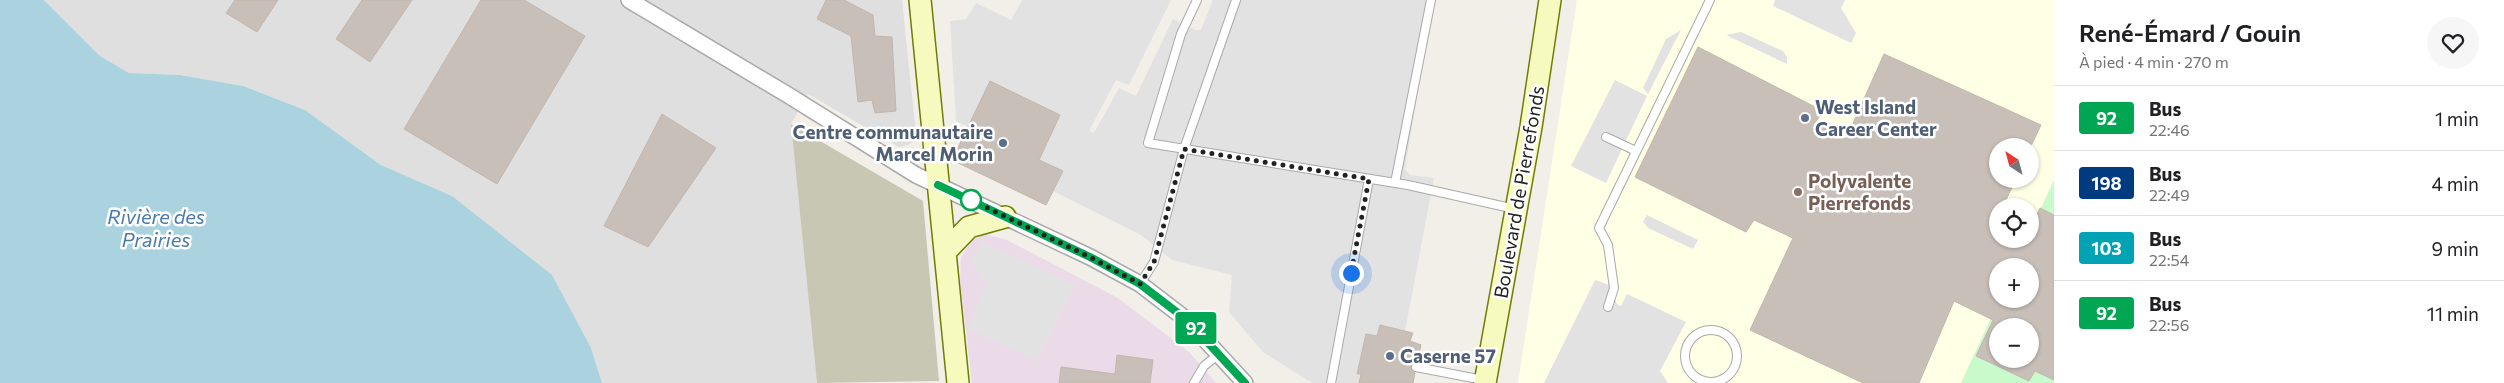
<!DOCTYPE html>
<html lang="fr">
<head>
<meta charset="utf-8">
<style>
  :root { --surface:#fff; --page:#f6f6f6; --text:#202124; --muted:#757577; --line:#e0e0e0 }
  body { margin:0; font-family:Commissioner,sans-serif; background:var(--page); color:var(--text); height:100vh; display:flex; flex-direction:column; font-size:19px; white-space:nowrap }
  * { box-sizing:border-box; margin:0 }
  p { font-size:16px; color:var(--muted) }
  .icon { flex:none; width:28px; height:28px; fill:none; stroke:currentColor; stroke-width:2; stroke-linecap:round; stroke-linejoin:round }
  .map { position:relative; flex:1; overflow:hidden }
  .drawer { display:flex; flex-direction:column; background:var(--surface); width:450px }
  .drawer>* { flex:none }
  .badge { padding:0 10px; border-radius:4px; font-size:18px; line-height:32px }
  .needle { width:32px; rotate:324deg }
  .buttons { position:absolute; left:1989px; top:138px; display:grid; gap:10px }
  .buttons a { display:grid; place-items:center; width:50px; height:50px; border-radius:50%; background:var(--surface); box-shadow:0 1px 4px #0004; font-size:25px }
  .you { position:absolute; width:25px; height:25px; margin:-12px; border:4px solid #fff; border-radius:50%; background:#1a73e8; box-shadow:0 0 0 8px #1a73e833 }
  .map>.badge { position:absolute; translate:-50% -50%; box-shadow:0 0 0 2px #fff }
  .round { display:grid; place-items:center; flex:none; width:52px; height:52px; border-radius:26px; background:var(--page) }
  .summary { display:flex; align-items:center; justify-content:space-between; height:85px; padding:0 25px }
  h1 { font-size:24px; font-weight:600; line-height:38px }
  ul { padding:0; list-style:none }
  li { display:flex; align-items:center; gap:15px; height:65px; padding:0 25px; border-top:1px solid var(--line) }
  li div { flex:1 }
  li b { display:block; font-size:19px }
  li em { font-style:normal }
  li .badge { min-width:55px; font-weight:700; text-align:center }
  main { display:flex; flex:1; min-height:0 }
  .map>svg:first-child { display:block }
  .residential { fill:#e0dfdf }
  .industrial { fill:#ebdbe8 }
  .education { fill:#ffffe5; fill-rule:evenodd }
  .construction { fill:#c7c7b4 }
  .park { fill:#c8facc; fill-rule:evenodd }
  .parking { fill:#e2e2e2 }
  .water { fill:#aad3df }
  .building { fill:#c7bfb8; stroke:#c4b6ab; fill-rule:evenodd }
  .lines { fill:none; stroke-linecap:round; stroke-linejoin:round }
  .lane-casing { stroke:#a9a9a9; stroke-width:10 }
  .street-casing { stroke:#a9a9a9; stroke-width:18 }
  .secondary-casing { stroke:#707d05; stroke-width:24 }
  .lane { stroke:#fff; stroke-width:8 }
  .street { stroke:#fff; stroke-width:15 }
  .secondary { stroke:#f7fabf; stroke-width:21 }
  .line-casing { stroke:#fff; stroke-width:11 }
  .line { stroke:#00a651; stroke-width:8 }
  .walk { stroke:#222; stroke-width:5; stroke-dasharray:0 9 }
  .service-dot { fill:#5c6f8a; stroke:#fff; stroke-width:2 }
  .education-dot { fill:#8d6e63; stroke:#fff; stroke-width:2 }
  .stop-dot { fill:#fff; stroke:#00a651; stroke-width:2.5 }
  .labels { text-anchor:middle; stroke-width:5; stroke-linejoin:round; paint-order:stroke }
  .service-label { font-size:19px; font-weight:bold; fill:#4e5e75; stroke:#fff; text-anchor:start }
  .education-label { font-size:19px; font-weight:bold; fill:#785e54; stroke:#fff; text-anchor:start }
  .street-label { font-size:19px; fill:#222; stroke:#fff }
  .water-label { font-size:20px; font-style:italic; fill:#4a7aab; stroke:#fff }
</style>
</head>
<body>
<main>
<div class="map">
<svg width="2054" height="383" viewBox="0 0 2054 383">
  <rect width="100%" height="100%" fill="#f2efe9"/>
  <!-- residential -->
  <path class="residential" d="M44,0H902L916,134L910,144L899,147L808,94L791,124L817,383H602L591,348L452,196L381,165L305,110L243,86L180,75L129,73L100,56Z"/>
  <!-- industrial -->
  <path class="industrial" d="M985,234L1007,240L1118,298L1189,352L1216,383H972L960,281L961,258L970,242Z"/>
  <!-- education -->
  <path class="education" d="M1577,0H2054V180L2030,232V206H1998V239H2027L2015,266H1998V299H2000L1961,383H1518ZM1998,146H2030V179H1998Z"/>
  <!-- construction -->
  <path class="construction" d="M791,124L923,201L939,381L817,383Z"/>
  <!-- park -->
  <path class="park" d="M2054,180V383H1961L2000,299H2030V266H2015L2027,239H2030V232ZM1998,326H2030V359H1998Z"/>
  <!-- parking -->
  <path class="parking" d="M1022,0H1171L1129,85L1116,80L1089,131L1094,133L1119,88L1136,96L1173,19L1195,30H1201L1213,0H1435L1427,35L1405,169L1410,175L1434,178L1405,331L1380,325L1377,336L1366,334L1357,373L1361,374L1359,383H1312L1263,352L1229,312L1232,275L1172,260L1141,235L1053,191L1063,171L1039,160L1060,115L968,127L956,121L950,21L966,19L976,3L1011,20Z
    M1775,0H1845L1841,8L1856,33L1851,43L1773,6Z
    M1681,30L1648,94L1643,88L1666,39Z
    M1741,32L1783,51L1787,57V64L1726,35Z
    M1615,80L1647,96L1606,183L1571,166Z
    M1647,215L1698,240L1693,249L1648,228L1643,222Z
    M982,242L1075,285L1037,360L969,329L986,283L971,261Z
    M1595,280L1609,285L1617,304L1621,306L1627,294L1686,322L1660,371L1668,383H1544Z"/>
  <!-- water -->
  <path class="water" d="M0,0H44L100,56L129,73L180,75L243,86L305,110L381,165L452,196L552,275L591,348L602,383H0Z"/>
  <!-- building -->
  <path class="building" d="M235,0H278L257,32L226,13Z
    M362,0H412L370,62L336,39Z
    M481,0H524L585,36L497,184L404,129Z
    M826,0H844L873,15L875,36L892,37L896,111L875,113L872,100L858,102L851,36L817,19Z
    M1698,47L1823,111L1815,123L1846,139L1884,54L2041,125L2031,146H1998V179H2016L2003,206H1998V239H2030V230L2040,208L2054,215V380L2035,371L2029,381L1976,356L1993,320L1954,301L1919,383H1863L1750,330L1793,238L1754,220L1746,232L1635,177ZM1998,266H2030V299H1998ZM1998,326H2030V359H1998Z
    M990,81L1060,115L1039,160L1063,171L1046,205L952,160Z
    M662,114L716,148L648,247L604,226Z
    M1380,325L1413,333L1410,341L1421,345L1417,362L1411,365V369L1415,373L1413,383H1359L1361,374H1357L1366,334L1377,336Z
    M1117,355L1153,360L1150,383H1059L1061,367L1115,374Z"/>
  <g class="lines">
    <defs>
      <path id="lane" d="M1197,0L1181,34L1148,143L1408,185L1515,209
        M1606,137L1636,151
        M1395,183L1431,0
        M1140,284L1154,262L1184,149L1236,0
        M1608,307L1614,288L1608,245L1599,228L1710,0
        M1685 356a26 26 0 1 1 52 0a26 26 0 1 1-52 0Z
        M1416,367L1483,380
        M1194,383L1204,366L1219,354
        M1331,383L1369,179"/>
      <path id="street" d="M629,0L788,95L916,175L1090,257L1140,284L1187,320L1245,383"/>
      <path id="secondary" d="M920,0L958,383
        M945,252L969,227L1005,217
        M1485,383L1531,127L1550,0"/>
    </defs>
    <!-- lane casing -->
    <use href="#lane" class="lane-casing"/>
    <!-- street casing -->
    <use href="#street" class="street-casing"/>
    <!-- secondary casing -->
    <use href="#secondary" class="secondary-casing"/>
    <!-- lane -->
    <use href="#lane" class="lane"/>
    <!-- street -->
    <use href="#street" class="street"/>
    <!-- secondary -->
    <use href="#secondary" class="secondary"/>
  </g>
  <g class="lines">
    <defs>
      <path id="line" d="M938,185L1090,257L1140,284L1187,320L1245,383"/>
    </defs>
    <!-- line casing -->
    <use href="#line" class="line-casing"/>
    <!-- line -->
    <use href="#line" class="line"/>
    <!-- walk -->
    <path class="walk" d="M971,200L1090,257L1140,284L1154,262L1184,149L1369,179L1351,273"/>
  </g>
  <!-- markers -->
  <g class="service-dot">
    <circle cx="1805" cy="118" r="5"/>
    <circle cx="1003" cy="143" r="5"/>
    <circle cx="1390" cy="356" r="5"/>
  </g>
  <circle class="education-dot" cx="1798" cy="192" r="5"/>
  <circle class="stop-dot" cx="971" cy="200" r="10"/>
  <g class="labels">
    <!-- service labels -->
    <g class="service-label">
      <text x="1815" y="114">West Island<tspan x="1815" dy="22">Career Center</tspan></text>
      <text x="993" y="139" text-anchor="end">Centre communautaire<tspan x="993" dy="22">Marcel Morin</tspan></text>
      <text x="1400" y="363">Caserne 57</text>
    </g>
    <!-- education labels -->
    <g class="education-label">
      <text x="1808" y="188">Polyvalente<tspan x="1808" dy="22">Pierrefonds</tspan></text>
    </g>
    <!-- street labels -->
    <g class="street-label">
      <text transform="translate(1519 192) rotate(-80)" y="7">Boulevard de Pierrefonds</text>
    </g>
    <!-- water labels -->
    <g class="water-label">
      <text x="156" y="224">Rivière des<tspan x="156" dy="23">Prairies</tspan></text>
    </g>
  </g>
</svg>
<div class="buttons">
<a><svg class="needle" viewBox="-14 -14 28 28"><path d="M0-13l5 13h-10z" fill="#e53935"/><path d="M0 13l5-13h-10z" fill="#757577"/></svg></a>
<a><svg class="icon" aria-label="locate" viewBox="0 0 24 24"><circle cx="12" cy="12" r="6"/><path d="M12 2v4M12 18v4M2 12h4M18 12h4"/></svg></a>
<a>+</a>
<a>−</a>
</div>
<div class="you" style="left:1351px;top:273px"></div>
<b class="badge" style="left:1196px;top:328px;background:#00a651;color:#fff">92</b>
</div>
<section class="drawer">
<div class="summary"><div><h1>René-Émard / Gouin</h1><p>À pied · 4 min · 270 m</p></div><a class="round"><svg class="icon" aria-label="heart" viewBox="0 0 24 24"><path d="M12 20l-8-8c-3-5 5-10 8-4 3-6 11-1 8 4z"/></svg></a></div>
<ul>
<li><span class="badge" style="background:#00a651;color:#fff">92</span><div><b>Bus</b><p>22:46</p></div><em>1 min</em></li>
<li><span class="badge" style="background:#003b80;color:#fff">198</span><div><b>Bus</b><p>22:49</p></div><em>4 min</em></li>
<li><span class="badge" style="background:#00a3b4;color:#fff">103</span><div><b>Bus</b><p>22:54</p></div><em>9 min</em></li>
<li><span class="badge" style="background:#00a651;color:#fff">92</span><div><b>Bus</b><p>22:56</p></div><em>11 min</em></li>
</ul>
</section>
</main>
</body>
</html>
